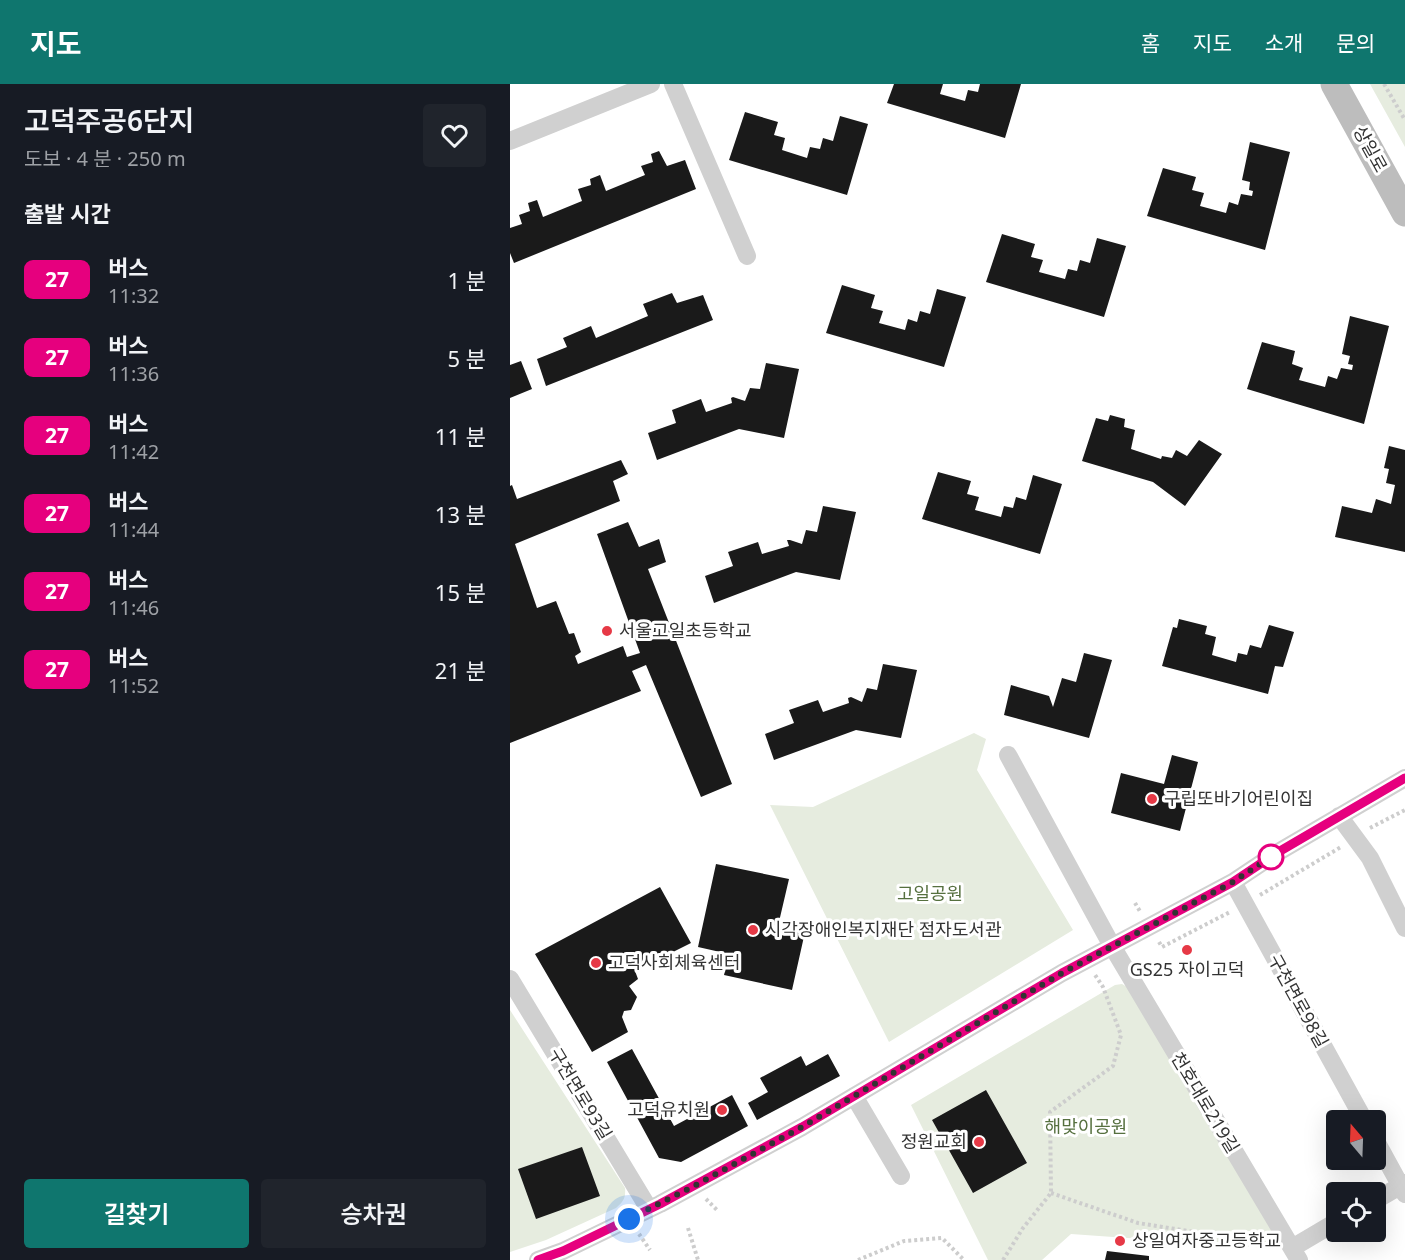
<!DOCTYPE html>
<html lang="ko">
<head>
<meta charset="utf-8">
<style>
  :root { --surface:#171b24; --page:#20242c; --text:#f1f3f6; --muted:#9ea1a6; --accent:#0f766e }
  body { margin:0; font-family:"Noto Sans","Noto Sans KR",sans-serif; background:var(--page); color:var(--text); height:100vh; display:flex; flex-direction:column; font-size:22px; white-space:nowrap }
  * { box-sizing:border-box; margin:0 }
  p { font-size:20px; color:var(--muted) }
  .icon { flex:none; width:33px; height:33px; fill:none; stroke:currentColor; stroke-width:2; stroke-linecap:round; stroke-linejoin:round }
  .map { position:relative; flex:1; overflow:hidden }
  .sheet { display:flex; flex-direction:column; background:var(--surface); width:510px }
  .sheet>* { flex:none }
  .badge { padding:0 12px; border-radius:9px; font-size:21px; line-height:39px }
  .needle { width:39px; rotate:341deg }
  .fabs { position:absolute; left:816px; top:1026px; display:grid; gap:12px }
  .fabs a { display:grid; place-items:center; width:60px; height:60px; border-radius:6px; background:var(--surface); box-shadow:0 6px 24px #0002; font-size:30px }
  .you { position:absolute; width:30px; height:30px; margin:-15px; border:4px solid #fff; border-radius:50%; background:#1a73e8; box-shadow:0 0 0 9px #1a73e833 }
  .map>.badge { position:absolute; translate:-50% -50%; box-shadow:0 0 0 3px #fff }
  h2 { padding:0 24px; font-size:22px; line-height:54px }
  .round { display:grid; place-items:center; flex:none; width:63px; height:63px; border-radius:6px; background:var(--page) }
  .head { display:flex; align-items:center; justify-content:space-between; height:102px; padding:0 24px }
  h1 { font-size:28px; font-weight:600; line-height:45px }
  .cta { display:flex; gap:12px; margin-top:auto; padding:12px 24px }
  .cta a { flex:1; height:69px; border-radius:6px; background:var(--accent); color:#fff; font-size:24px; font-weight:600; line-height:69px; text-align:center }
  .cta a+a { background:var(--page); color:var(--text) }
  ul { padding:0; list-style:none }
  li { display:flex; align-items:center; gap:18px; height:78px; padding:0 24px }
  li div { flex:1 }
  li b { display:block; font-size:22px }
  li em { font-style:normal }
  li .badge { min-width:66px; font-weight:700; text-align:center }
  header { display:flex; align-items:center; gap:36px; box-sizing:border-box; height:84px; padding:0 30px; background:var(--accent); color:#fff }
  header strong { font-size:28px }
  nav { display:flex; gap:33px; margin-inline-start:auto; font-size:21px }
  main { display:flex; flex:1; min-height:0 }
  .map>svg:first-child { display:block }
  .green { fill:#e6ecdf }
  .building { fill:#1a1a1a }
  .lines { fill:none; stroke-linecap:round; stroke-linejoin:round }
  .path { stroke:#cdcdcd; stroke-width:4; stroke-dasharray:3 3; stroke-linecap:butt }
  .street { stroke:#d0d0d0; stroke-width:18 }
  .secondary { stroke:#bdbdbd; stroke-width:27 }
  .line-casing { stroke:#fff; stroke-width:14 }
  .line { stroke:#e6007e; stroke-width:9 }
  .walk { stroke:#333; stroke-width:6; stroke-dasharray:0 10.8 }
  .poi-dot { fill:#e63946; stroke:#fff; stroke-width:2 }
  .stop-dot { fill:#fff; stroke:#e6007e; stroke-width:3 }
  .labels { text-anchor:middle; stroke-width:6; stroke-linejoin:round; paint-order:stroke }
  .street-label { font-size:18px; fill:#333; stroke:#fff }
  .poi-label { font-size:18px; fill:#333; stroke:#fff; text-anchor:start }
  .park-label { font-size:18px; fill:#56703f; stroke:#fff }
</style>
</head>
<body>
<header>
<strong>지도</strong>
<nav><a>홈</a><a>지도</a><a>소개</a><a>문의</a></nav>
</header>
<main>
<section class="sheet">
<div class="head"><div><h1>고덕주공6단지</h1><p>도보 · 4 분 · 250 m</p></div><a class="round"><svg class="icon" aria-label="heart" viewBox="0 0 24 24"><path d="M12 20l-8-8c-3-5 5-10 8-4 3-6 11-1 8 4z"/></svg></a></div>
<h2>출발 시간</h2>
<ul>
<li><span class="badge" style="background:#e6007e;color:#fff">27</span><div><b>버스</b><p>11:32</p></div><em>1 분</em></li>
<li><span class="badge" style="background:#e6007e;color:#fff">27</span><div><b>버스</b><p>11:36</p></div><em>5 분</em></li>
<li><span class="badge" style="background:#e6007e;color:#fff">27</span><div><b>버스</b><p>11:42</p></div><em>11 분</em></li>
<li><span class="badge" style="background:#e6007e;color:#fff">27</span><div><b>버스</b><p>11:44</p></div><em>13 분</em></li>
<li><span class="badge" style="background:#e6007e;color:#fff">27</span><div><b>버스</b><p>11:46</p></div><em>15 분</em></li>
<li><span class="badge" style="background:#e6007e;color:#fff">27</span><div><b>버스</b><p>11:52</p></div><em>21 분</em></li>
</ul>
<div class="cta"><a>길찾기</a><a>승차권</a></div>
</section>
<div class="map">
<svg width="895" height="1176" viewBox="0 0 895 1176">
  <rect width="100%" height="100%" fill="#fff"/>
  <!-- green -->
  <path class="green" d="M860,0H895V63Z
    M464,649L476,655L467,686L563,846L379,958L260,721L303,723Z
    M612,900L617,903L773,1165L561,1150L532,1176H478L401,1021L605,901Z
    M0,926L115,1104C116,1114 113,1118 106,1124L36,1156L0,1168Z"/>
  <!-- building -->
  <path class="building" d="M384,0H433L430,10L455,17L458,6L468,8L470,0H511L495,54L377,19Z
    M235,28L268,38L264,51L275,54L272,66L297,74L300,63L310,65L313,54L323,57L330,32L358,40L337,111L219,76Z
    M740,58L780,68L755,166L637,132L653,84L686,93L682,106L694,109L690,122L716,129L719,118L728,121L731,110L742,112L743,107L739,106L740,98L732,96Z
    M149,67L157,82L175,76L186,105L4,179L0,169V144L12,140L9,131L20,127L18,119L27,116L33,133L72,117L68,105L81,101L80,95L90,91L96,107L135,91L131,82L143,78L141,70Z
    M492,150L525,160L521,173L533,176L529,188L555,195L558,185L567,187L570,176L580,179L587,154L616,162L594,233L476,198Z
    M332,201L365,211L361,224L373,227L369,239L395,246L398,235L407,238L410,227L420,230L427,205L456,213L434,283L316,249Z
    M162,209L167,219L193,211L203,236L36,302L27,275L57,263L53,254L81,242L86,254L138,232L133,220Z
    M840,232L879,242L854,340L737,305L752,258L785,267L782,280L793,284L789,296L815,303L818,292L827,295L831,284L842,286L843,281L838,280L840,272L832,270Z
    M11,277L22,305L0,314V281Z
    M256,279L289,285L274,354L229,345L147,376L138,349L166,339L162,326L191,315L196,328L222,319L221,314L223,313L235,317L240,304L250,305Z
    M600,331L615,335L614,343L625,346L621,365L651,375L652,372L662,374L666,366L677,372L689,356L712,370L675,422L643,398L572,377L586,334L598,337Z
    M879,362L895,366V468L825,453L832,422L862,429L866,415L881,420L885,401L876,399L879,385L874,384Z
    M111,376L118,390L103,397L110,417L5,460L27,524L46,517L59,550L64,549L71,568L65,572L68,580L113,562L117,573L130,569L87,450L118,438L129,463L149,455L156,478L138,485L222,700L191,713L136,581L122,587L131,607L0,659V402L2,401L7,415Z
    M428,388L461,397L457,410L469,413L465,426L491,433L494,422L503,424L506,413L516,416L523,391L552,400L530,470L412,435Z
    M313,422L346,428L330,496L286,488L204,519L195,492L223,482L218,468L248,458L252,470L279,462L277,456H280L292,460L296,446L307,448Z
    M669,535L697,542L695,550L706,553L702,571L726,578L728,569L737,571L740,561L751,564L759,541L784,548L773,583L765,582L758,610L652,582L663,543L667,544Z
    M574,569L602,576L579,654L494,631L501,601L539,612L543,623L552,594L566,598Z
    M373,580L407,586L391,654L346,646L264,676L255,650L284,639L279,626L308,616L313,628L339,619L338,614L341,613L352,618L357,604L367,606Z
    M662,671L688,678L670,747L601,729L611,689L654,700Z
    M206,780L279,795L268,842L295,848L282,906L214,891L219,870L188,863Z
    M150,803L181,859L125,887L128,895L119,902L127,913L121,926L114,927L112,933L118,948L82,968L25,870Z
    M122,965L164,1042L222,1011L238,1042L171,1078L149,1074L97,978Z
    M318,970L330,992L247,1036L238,1019L258,1008L250,994L291,972L296,982Z
    M476,1006L517,1079L463,1109L422,1036Z
    M72,1063L90,1112L26,1135L8,1085Z
    M597,1167L639,1172V1176H595Z"/>
  <g class="lines">
    <!-- path -->
    <path class="path" d="M874,0L895,36
      M860,744L895,726
      M750,811L831,763
      M625,819L631,829
      M649,858L652,863L720,828
      M541,1109L628,1139L728,1155L753,1153
      M196,1115L208,1127
      M178,1144L188,1176
      M129,1150L140,1166
      M348,1176L394,1157L432,1154L454,1176
      M493,1176L513,1144L541,1109L540,1028L603,982L611,951L593,903L585,891"/>
    <!-- street -->
    <path class="street" d="M163,0L237,172
      M0,57L141,0
      M498,671L602,862L789,1176
      M829,732L860,774L895,844
      M723,798L854,1036
      M0,895L139,1125
      M344,1012L391,1092
      M866,1057L895,1110
      M866,1116L895,1099
      M782,1164L826,1138
      M28,1176L53,1167L150,1120L292,1043L552,889L723,798L765,770L895,694"/>
    <!-- secondary -->
    <path class="secondary" d="M824,0L895,129"/>
  </g>
  <g class="lines">
    <defs>
      <path id="line" d="M28,1176L53,1167L150,1120L292,1043L552,889L723,798L765,770L895,694"/>
    </defs>
    <!-- line casing -->
    <use href="#line" class="line-casing"/>
    <!-- line -->
    <use href="#line" class="line"/>
    <!-- walk -->
    <path class="walk" d="M119,1135L184,1102L292,1043L552,889L723,798L765,770L761,773"/>
  </g>
  <!-- markers -->
  <g class="poi-dot">
    <circle cx="97" cy="547" r="6"/>
    <circle cx="642" cy="715" r="6"/>
    <circle cx="243" cy="846" r="6"/>
    <circle cx="677" cy="866" r="6"/>
    <circle cx="86" cy="879" r="6"/>
    <circle cx="212" cy="1026" r="6"/>
    <circle cx="469" cy="1058" r="6"/>
    <circle cx="610" cy="1157" r="6"/>
  </g>
  <circle class="stop-dot" cx="761" cy="773" r="12"/>
  <g class="labels">
    <!-- street labels -->
    <g class="street-label">
      <text transform="translate(860 65) rotate(61)" y="6">상일로</text>
      <text transform="translate(788 917) rotate(61)" y="6">구천면로98길</text>
      <text transform="translate(70 1010) rotate(59)" y="6">구천면로93길</text>
      <text transform="translate(695 1019) rotate(59)" y="6">천호대로219길</text>
    </g>
    <!-- poi labels -->
    <g class="poi-label">
      <text x="109" y="553">서울고일초등학교</text>
      <text x="654" y="721">구립또바기어린이집</text>
      <text x="255" y="852">시각장애인복지재단 점자도서관</text>
      <text x="98" y="885">고덕사회체육센터</text>
      <text x="677" y="892" text-anchor="middle">GS25 자이고덕</text>
      <text x="200" y="1032" text-anchor="end">고덕유치원</text>
      <text x="457" y="1064" text-anchor="end">정원교회</text>
      <text x="622" y="1163">상일여자중고등학교</text>
    </g>
    <!-- park labels -->
    <g class="park-label">
      <text x="420" y="816">고일공원</text>
      <text x="576" y="1049">해맞이공원</text>
    </g>
  </g>
</svg>
<div class="fabs">
<a><svg class="needle" viewBox="-14 -14 28 28"><path d="M0-13l5 13h-10z" fill="#e53935"/><path d="M0 13l5-13h-10z" fill="#9ea1a6"/></svg></a>
<a><svg class="icon" aria-label="locate" viewBox="0 0 24 24"><circle cx="12" cy="12" r="6"/><path d="M12 2v4M12 18v4M2 12h4M18 12h4"/></svg></a>
</div>
<div class="you" style="left:119px;top:1135px"></div>
</div>
</main>
</body>
</html>
